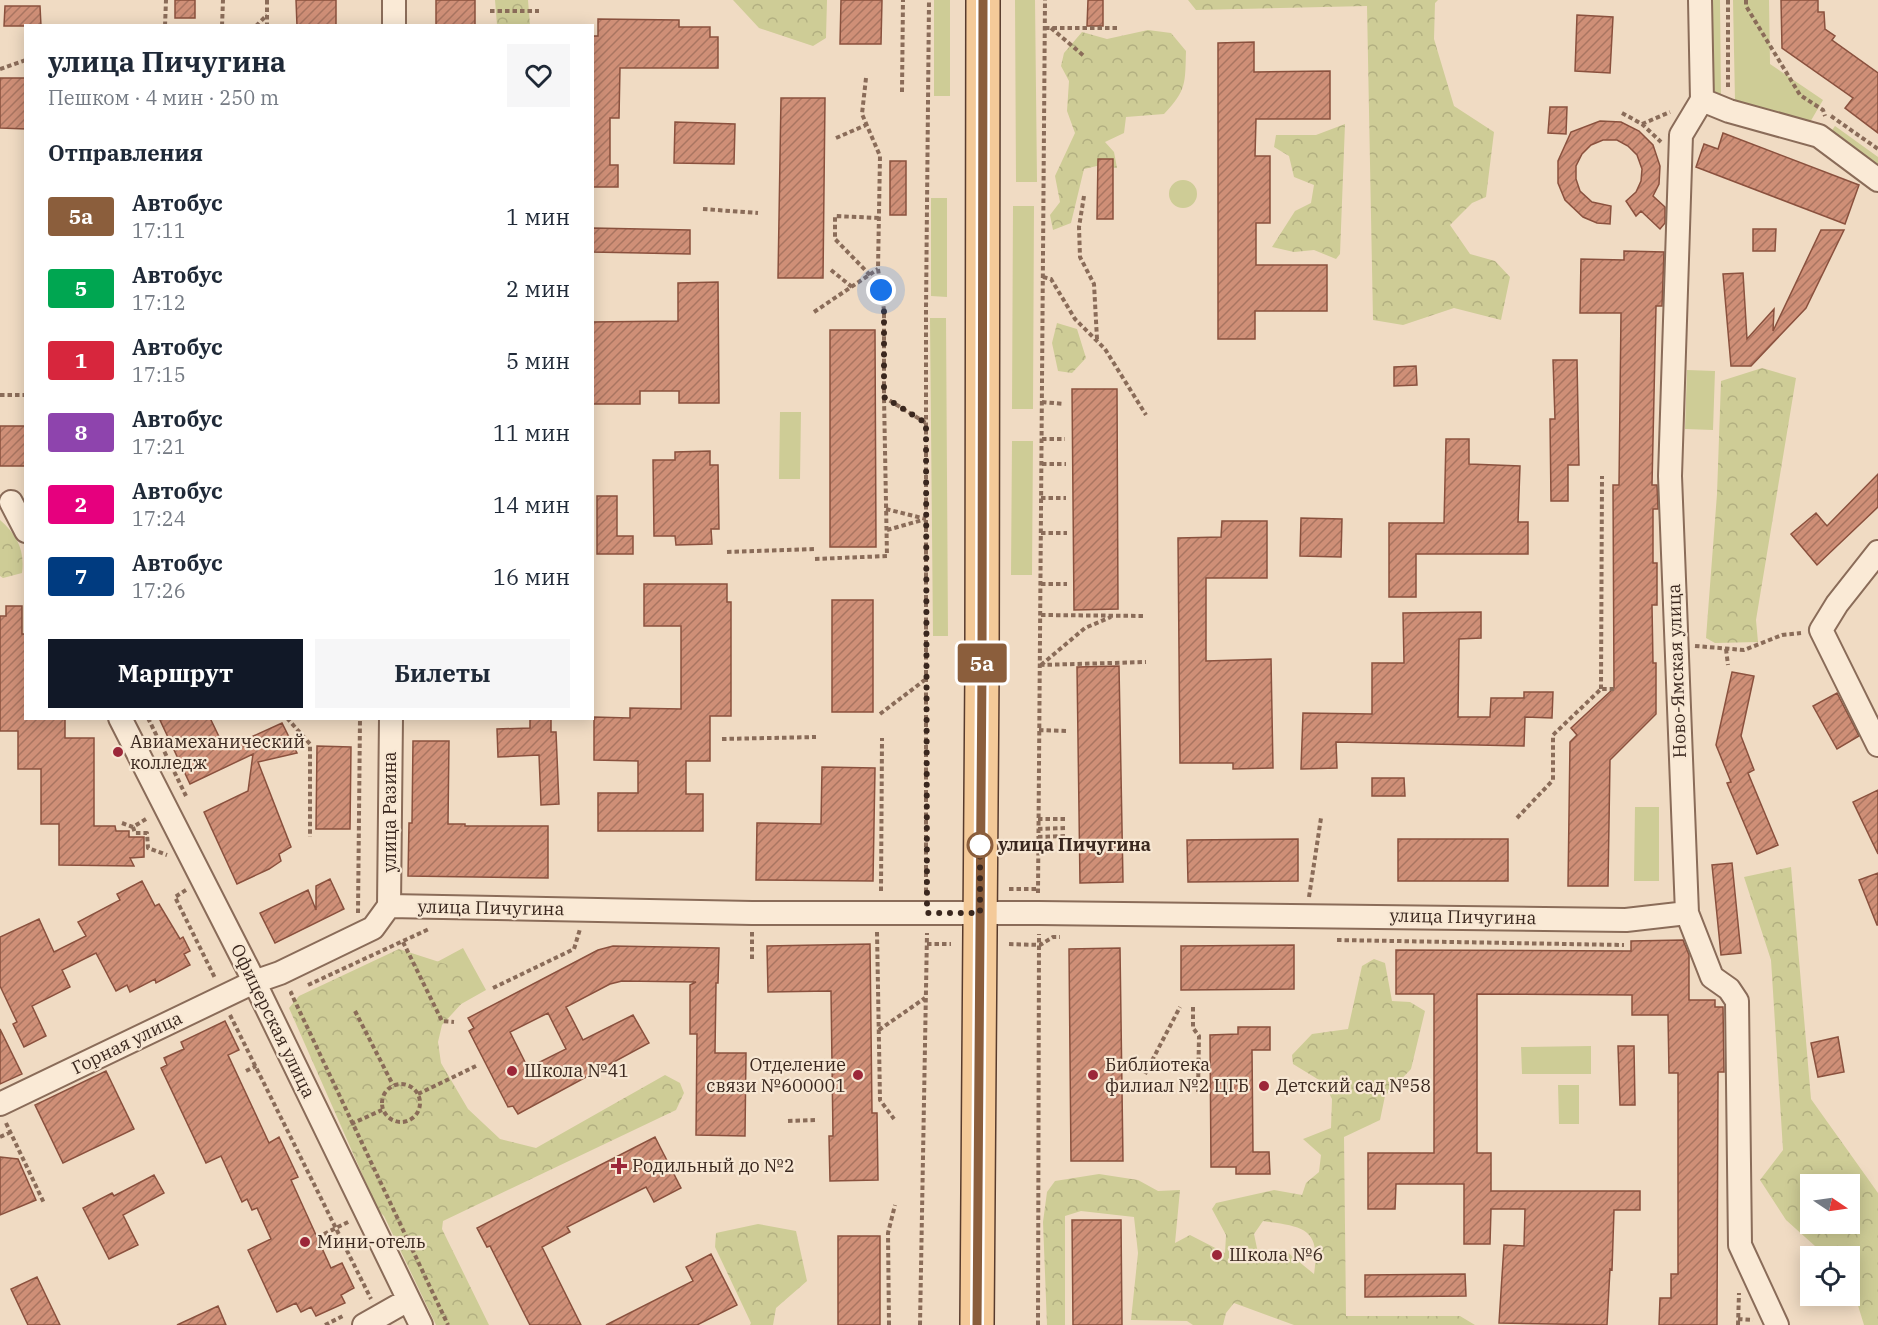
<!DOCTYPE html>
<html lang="ru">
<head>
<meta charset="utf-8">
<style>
  :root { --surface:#fff; --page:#f6f6f7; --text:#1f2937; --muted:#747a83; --accent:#111827 }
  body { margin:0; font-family:"IBM Plex Serif",serif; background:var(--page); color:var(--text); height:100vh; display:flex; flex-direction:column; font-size:22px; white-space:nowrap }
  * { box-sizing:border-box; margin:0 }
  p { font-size:20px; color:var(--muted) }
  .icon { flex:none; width:33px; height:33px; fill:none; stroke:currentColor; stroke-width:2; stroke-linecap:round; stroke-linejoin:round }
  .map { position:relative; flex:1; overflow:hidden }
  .side { position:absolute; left:24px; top:24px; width:570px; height:696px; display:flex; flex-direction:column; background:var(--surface); border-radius:0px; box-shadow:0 3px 15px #0003 }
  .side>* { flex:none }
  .badge { padding:0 12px; border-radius:4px; font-size:21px; line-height:39px }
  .needle { width:39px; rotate:103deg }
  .buttons { position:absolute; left:1800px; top:1174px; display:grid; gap:12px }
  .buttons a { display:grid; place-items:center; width:60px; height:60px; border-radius:0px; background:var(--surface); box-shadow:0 3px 15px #0003; font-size:30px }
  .you { position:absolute; width:30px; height:30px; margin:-15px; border:4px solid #fff; border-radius:50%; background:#1a73e8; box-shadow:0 0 0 9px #1a73e833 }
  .map>.badge { position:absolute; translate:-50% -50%; box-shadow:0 0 0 3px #fff }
  h2 { padding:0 24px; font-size:22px; line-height:54px }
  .round { display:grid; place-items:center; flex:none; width:63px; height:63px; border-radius:0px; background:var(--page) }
  .headline { display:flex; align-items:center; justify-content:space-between; height:102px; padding:0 24px }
  h1 { font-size:28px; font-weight:800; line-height:45px }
  .button { display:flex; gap:12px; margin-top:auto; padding:12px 24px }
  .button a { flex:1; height:69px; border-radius:0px; background:var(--accent); color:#fff; font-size:24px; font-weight:800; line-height:69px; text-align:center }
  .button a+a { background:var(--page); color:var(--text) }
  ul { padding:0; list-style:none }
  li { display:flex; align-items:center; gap:18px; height:72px; padding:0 24px }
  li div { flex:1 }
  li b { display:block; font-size:22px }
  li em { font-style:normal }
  li .badge { min-width:66px; font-weight:700; text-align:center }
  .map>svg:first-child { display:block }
  .green { fill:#cecc96 }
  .forest { fill:url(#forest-crowns); fill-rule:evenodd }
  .building { fill:url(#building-hatch); stroke:#8a513e; stroke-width:1.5; fill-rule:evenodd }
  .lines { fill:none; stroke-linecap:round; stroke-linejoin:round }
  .street-casing { stroke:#8a6c59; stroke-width:26 }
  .primary-casing { stroke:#583b2d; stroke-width:36 }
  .path { stroke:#8a6c59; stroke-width:4; stroke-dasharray:4.5 3; stroke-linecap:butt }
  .street { stroke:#faead6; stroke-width:22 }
  .primary { stroke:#f4ca99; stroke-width:33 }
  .line-casing { stroke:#fff; stroke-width:14 }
  .line { stroke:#8b5e3c; stroke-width:9 }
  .walk { stroke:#3a271e; stroke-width:6; stroke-dasharray:0 10.8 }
  .poi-dot { fill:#9c2739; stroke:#f7e7d3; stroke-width:2 }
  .stop-dot { fill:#fff; stroke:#8b5e3c; stroke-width:3 }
  .labels { text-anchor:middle; stroke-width:4.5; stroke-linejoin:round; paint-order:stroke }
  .street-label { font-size:18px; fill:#3a271e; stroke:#f7e7d3 }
  .poi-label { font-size:18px; fill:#3a271e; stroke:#f7e7d3; text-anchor:start }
  .stop-label { font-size:18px; font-weight:bold; fill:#3a271e; stroke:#f7e7d3; text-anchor:start }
</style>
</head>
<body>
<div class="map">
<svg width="1878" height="1325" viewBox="0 0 1878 1325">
  <defs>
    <pattern id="forest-crowns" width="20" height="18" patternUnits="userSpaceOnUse" patternTransform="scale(1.5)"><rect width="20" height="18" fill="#cecc96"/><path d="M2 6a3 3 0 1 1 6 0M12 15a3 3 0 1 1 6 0" fill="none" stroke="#b2af81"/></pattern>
    <pattern id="building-hatch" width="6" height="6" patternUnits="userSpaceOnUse" patternTransform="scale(1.5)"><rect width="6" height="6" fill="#cf8f77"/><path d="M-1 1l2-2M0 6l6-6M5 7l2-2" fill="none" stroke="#a97561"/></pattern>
  </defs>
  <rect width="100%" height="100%" fill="#f0dbc3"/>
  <!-- green -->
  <path class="green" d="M934,0H950V96H934Z
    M1015,0H1035L1037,182H1016Z
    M1706,0H1720L1721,98H1707Z
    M1733,0H1769L1770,64L1823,100L1806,129L1735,101Z
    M1835,126L1878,157V172L1828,136Z
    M1169 194a14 14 0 1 1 28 0a14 14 0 1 1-28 0Z
    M931,198H947V297L931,296Z
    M1013,206H1034L1033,409H1012Z
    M930,318H946L948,636H933Z
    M1687,370L1715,371L1713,430L1685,429Z
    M780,412H801L800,479H779Z
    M1012,441H1033L1032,575H1011Z
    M1635,807H1659V881H1634Z
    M463,948L486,990L447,1012L424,969Z
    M1591,1046V1074H1522L1521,1047Z
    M1558,1085H1579V1124H1559Z"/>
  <!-- forest -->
  <path class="forest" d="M495,0H528L530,25H497Z
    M733,0H827L826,38L813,46L759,28Z
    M1188,0H1438L1435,3L1434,39L1454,106L1494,132L1486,197L1472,203L1450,225L1470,254L1495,261L1510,277L1501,320L1454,308L1403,325L1373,320L1367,6L1196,10Z
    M1148,30L1171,33L1186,51C1185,83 1187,90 1164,114L1126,117L1124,133L1105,142L1114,152L1117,168L1101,165L1084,169L1071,223L1053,230L1050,215L1060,202L1055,176L1075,133L1067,111L1069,81L1061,66L1064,53L1082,32L1107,39Z
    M1345,124L1340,254L1336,259L1314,250L1294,252L1272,247L1295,211L1311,203L1314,185L1294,177L1289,156L1274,147L1276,135H1316Z
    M1057,323L1077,329L1086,358L1072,373L1058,371L1052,343Z
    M1762,368L1796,378L1756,620L1758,642L1715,643L1706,638L1717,494L1721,381Z
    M0,520C17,535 25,550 22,573L3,578L0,576Z
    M1791,867L1811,1099L1878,1193V1325H1864L1856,1299H1820V1296H1850V1257H1816L1815,1246L1786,1220L1760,1180L1783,1150L1771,960L1744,877ZM1810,1185H1850V1224H1810Z
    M399,949L461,969L469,986L462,1003L442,1025L438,1042L441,1063L468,1109L500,1139L536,1148L665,1075L680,1083L684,1093L676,1110L443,1221L442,1229L489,1325H436L384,1216L378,1210L289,1008L299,996Z
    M1374,959L1385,963L1392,1001L1410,1002L1425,1011L1411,1069L1385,1096L1380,1120L1344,1137L1346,1316H1460L1475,1325H1294L1234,1303L1226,1313L1223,1325H1193L1187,1321L1131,1320L1138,1253L1134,1217L1081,1211L1065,1216V1325H1047L1043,1222L1047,1192L1055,1181L1099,1174L1138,1180L1158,1191L1180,1190L1175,1243L1190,1235L1225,1253L1226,1235L1212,1209L1216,1203L1274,1190L1302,1195L1306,1183L1319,1172L1321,1155L1303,1139L1331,1128L1332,1099L1324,1083L1293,1064L1292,1055L1312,1034L1348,1029L1362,966ZM1263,1221C1303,1227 1321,1227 1314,1274L1287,1252L1258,1253L1254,1234Z
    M758,1224L796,1231L807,1281L776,1308L773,1325H750L751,1323L715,1247L716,1233Z"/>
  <!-- building -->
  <path class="building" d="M175,0H195V18H175Z
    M296,0H336V26H297Z
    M436,0H475V26H436Z
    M841,0H882L881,44H840Z
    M1088,0H1103V26H1087Z
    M1781,0H1818V12H1824L1825,29L1835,36L1832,40L1878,73V133L1845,108L1853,98L1782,48Z
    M5,6H40L41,26H4Z
    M1577,15L1613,17L1610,73L1575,71Z
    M598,19L679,20V27H710V37H718V68H620L619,118H610V165H618V187H592V36H598Z
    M1254,42V72L1330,71V119H1256L1255,156H1270V223H1256V265H1327V311H1255V339H1218V43Z
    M0,78H26V129L0,128Z
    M781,98H825L823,278H778Z
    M1550,107H1567L1566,134L1548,133Z
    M1600,121L1621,122L1639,131L1653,145L1660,166L1659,184L1653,196L1665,207V223L1660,229L1641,211L1636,216L1626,201L1636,192L1641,181L1642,169L1637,155L1628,146L1617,140H1603L1591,145L1582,154L1576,166V179L1580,191L1592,202L1611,206L1610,224L1597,223L1583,217L1565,200L1558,183V161L1571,132Z
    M675,122L735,124L734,164L674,163Z
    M1723,133L1859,185L1845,224L1696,167L1704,144L1718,149Z
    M1098,159H1113V219H1097Z
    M890,161H906V215H890Z
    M592,228L690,230V254L592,252Z
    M1753,229H1776L1775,251H1753Z
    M1821,230H1844L1806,308L1751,366H1731L1723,274L1743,273L1747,339L1774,309L1773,331Z
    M1624,251L1664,252L1662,306H1656L1652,485H1657L1658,509H1653V563H1657V605H1652L1653,663H1656V714L1610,760L1608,886H1568L1570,742L1577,735L1571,728L1614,688L1613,485H1619L1621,313H1580L1581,259L1624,260Z
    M718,282L719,403H679V391H640V404H592V322L678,321V283Z
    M830,330H875L876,547H830Z
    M1553,360H1577L1579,465H1568V501H1551L1550,419H1555Z
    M1416,366L1417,385L1394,386V367Z
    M1072,389H1117L1118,609L1074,610Z
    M0,426H26V466H0Z
    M1446,439H1469V464L1520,466L1518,522H1528V554H1416V597H1389V523H1444Z
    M710,451V465H718L719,529H711L712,544L676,545L675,536H654L653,460H675V452Z
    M1878,474V507L1817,565L1791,534L1816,513L1827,526Z
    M597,496H617V536H633V554H597Z
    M1301,518L1342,519L1341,557L1300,556Z
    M1222,521H1267V578H1206V661L1271,659L1273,768L1233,769V763H1180L1178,538L1221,537Z
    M644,584H727V602H731V716H710V761H686V794H703V831H598V793H638V761L594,760V717L630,718V708L681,709V626H644Z
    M832,600H873V712H832Z
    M6,606H22V634H26V718H65V738H94V826H115L116,831H129V837H144V857L130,858L134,866L59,865V824H41V769H18V731H0V616H6Z
    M1481,612V638L1459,639L1458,717H1490L1491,698H1524V692H1553L1552,718L1525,717L1524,746L1336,742L1337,768L1301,769L1303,713L1372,714V663H1404L1403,613Z
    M1119,666L1123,882L1080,883L1077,667Z
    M1732,672L1754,676L1741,736L1754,770L1748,773L1778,845L1757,854L1727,783L1731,782L1716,745Z
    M1837,693L1859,736L1837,749L1813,706Z
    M159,718H210L225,749L282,723L297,753L258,762L291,847L279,854L281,861L269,869L237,884L204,812L248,791L253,754L190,784Z
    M530,718H551V732H556L559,804L541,805L539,755L498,757L497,729L530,728Z
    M413,741H449L448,824H465V826H548V878L408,876L409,823H412Z
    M317,746L351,747L350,829H316Z
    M822,767L875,768L873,881L756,880L757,823L821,824Z
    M1372,778H1404L1405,796H1372Z
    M1878,790V854L1853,802Z
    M1298,839V881L1188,882L1187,840Z
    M1398,839H1508V881H1398Z
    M1732,863L1741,953L1721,955L1712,865Z
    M1878,873V925H1877L1859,880Z
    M330,879L344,909L275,943L260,913L308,890L316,910V886Z
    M142,881L155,906L159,904L180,939L183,937L190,951L184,954L190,965L156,983L155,979L130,992L127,985L116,991L96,953L62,970L70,987L32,1006L46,1036L24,1047L13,1024L17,1022L0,986V937L39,919L54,952L86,936L78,922L120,900L117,894Z
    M1683,940L1689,955V1000H1715V1007H1723L1724,1072H1718L1717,1325H1659L1660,1298H1671V1274H1678V1073H1669L1668,1015H1632V995L1477,994V1153H1491V1191H1640V1210H1614L1612,1270L1610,1269L1607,1325L1499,1323L1504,1245L1524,1246L1525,1209H1491L1490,1244H1464V1184H1396L1395,1209H1368V1153H1434V994H1396V950L1631,951V941Z
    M870,944L872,1113H877L878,1180L830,1181L829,1136H833L831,991L768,992L767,946Z
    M1294,945V989L1181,990V946Z
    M613,946L719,948L718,983H716L715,1053H746L745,1136L696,1135L697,1034H690V985L696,982L622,981L610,984L566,1007L583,1040L633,1015L649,1043L518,1114L513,1106L508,1107L469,1031L474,1028L468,1018L598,950ZM548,1013L566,1049L528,1068L510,1032Z
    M1120,948L1123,1161H1071L1069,949Z
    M225,1021L239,1050L228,1055L269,1143L279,1137L298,1177L291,1180L331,1268L342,1263L354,1288L341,1295L345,1303L316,1316L311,1307L301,1312L296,1303L277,1312L248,1250L271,1239L257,1208L252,1210L247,1199L242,1202L221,1156L206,1163L161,1068L167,1065L164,1058L184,1049L181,1042Z
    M1238,1027H1270V1050H1252L1253,1152H1269L1270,1174H1236V1167H1211L1210,1035L1238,1034Z
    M0,1029L22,1074L0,1084Z
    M1838,1037L1844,1072L1818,1077L1811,1043Z
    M1618,1046H1634L1635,1105H1620Z
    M106,1071L134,1129L63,1163L35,1105Z
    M655,1137L681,1188L654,1202L646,1187L567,1227L570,1232L542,1247L581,1325H530L490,1246L487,1247L477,1228Z
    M0,1157L18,1159L36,1200L0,1215Z
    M154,1175L164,1193L123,1215L138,1245L109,1259L83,1208L112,1193L114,1196Z
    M1072,1220H1121L1122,1325H1073Z
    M838,1236H880V1325H838Z
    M711,1254L737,1305L697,1325H606L693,1281L686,1267Z
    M1465,1274L1466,1296L1365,1297V1275Z
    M37,1277L60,1325H28L11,1289Z
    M218,1306L226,1325H177Z"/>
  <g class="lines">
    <defs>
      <path id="street" d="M1700,0L1702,100L1681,135L1670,476L1687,913L1712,977L1729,989L1737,1001L1740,1245L1777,1325
        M394,26V0
        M1702,100L1729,111L1819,136L1878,180
        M11,502L26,531
        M1878,552L1837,604L1821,630L1878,745
        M120,718L248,969L421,1325
        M389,906L752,913H1039L1626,920L1687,913
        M389,906L391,718
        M0,1104L254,982L280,973L373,928L389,906
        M364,1325L408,1300"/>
      <path id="primary" d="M977,1325L982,670L983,0"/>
    </defs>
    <!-- street casing -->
    <use href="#street" class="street-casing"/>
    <!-- primary casing -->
    <use href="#primary" class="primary-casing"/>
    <!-- path -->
    <path class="path" d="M267,0V26
      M1728,0V89
      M1746,0V6L1800,95L1823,110L1825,116
      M490,11H539
      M165,26L166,0
      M222,26L223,0
      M256,26L267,15
      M1045,28H1118
      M1051,28L1084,56
      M0,69L26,60
      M866,78L862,114L880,156L878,269L884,310V397L926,423
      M902,92L903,0
      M1622,113L1642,124L1661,142
      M1831,116L1878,149
      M1642,124L1670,112
      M836,138L866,125
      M1084,196L1079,227L1080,257L1094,284L1097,339
      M703,209L758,213
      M831,270L852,287
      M870,275L835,239V216L879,218
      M1043,277L1051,279L1075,319L1105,349L1146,415
      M814,312L878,269
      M0,395H26
      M1042,402L1064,404
      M1042,439H1065
      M1042,464H1066
      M1041,498H1066
      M886,509L926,519
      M887,530L926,519
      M1041,533H1067
      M727,552L815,549
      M815,559L887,556L884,397
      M1041,584H1067
      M1041,615L1146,616
      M1695,646L1744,650L1782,635L1801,633
      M1726,649L1728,665
      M1040,665L1146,662
      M1041,665L1085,628L1111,617
      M1601,689L1602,476
      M880,714L926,679
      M148,718L186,796
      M287,718L310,744V837
      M1039,730L1068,731
      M722,739L816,737
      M1517,818L1553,780V735L1601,689H1614
      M146,819L133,827L135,833H147L148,848L167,855
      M1038,819H1066
      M122,823L133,827
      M1038,829L1066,828
      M1038,837L1066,836
      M1009,889H1037
      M186,890L175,897L215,978
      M881,891L882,738
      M926,892V309L929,0
      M1038,893L1045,0
      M1309,897L1321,818
      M358,913L360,718
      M752,932V959
      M877,932L880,1100L894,1119
      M1337,940L1624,945
      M403,942L442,1021L454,1022
      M927,944H951
      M1009,944L1040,945L1053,937H1060
      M308,985L429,929
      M493,988L574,949L580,929
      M293,992L291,993L448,1325
      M1193,1007V1028L1199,1036L1198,1092
      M355,1011L393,1085
      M230,1015L371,1299
      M879,1030L925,998
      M246,1071L256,1066
      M1145,1074L1180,1007
      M382 1103a19 19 0 1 1 38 0a19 19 0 1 1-38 0Z
      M418,1094L476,1066
      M788,1121L818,1120
      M6,1123L44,1203
      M351,1124L382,1110
      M0,1137L11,1132
      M324,1234L350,1221
      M1738,1319L1753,1320
      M325,1325L345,1315
      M889,1325L888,1233L895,1205
      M920,1325L927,933
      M1038,1325L1039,934
      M1738,1325L1739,1293"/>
    <!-- street -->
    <use href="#street" class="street"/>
    <!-- primary -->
    <use href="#primary" class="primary"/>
  </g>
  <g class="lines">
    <defs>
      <path id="line" d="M977,1325L982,670L983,0"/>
    </defs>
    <!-- line casing -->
    <use href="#line" class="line-casing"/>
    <!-- line -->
    <use href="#line" class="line"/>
    <!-- walk -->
    <path class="walk" d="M881,290L884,310V397L926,423L927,913H980V845"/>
  </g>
  <!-- markers -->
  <g class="poi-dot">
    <circle cx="118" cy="752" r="6"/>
    <circle cx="512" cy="1071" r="6"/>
    <circle cx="858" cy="1075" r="6"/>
    <circle cx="1093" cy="1075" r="6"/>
    <circle cx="1264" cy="1086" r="6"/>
    <path d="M616 1157h6v6h6v6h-6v6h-6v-6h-6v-6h6z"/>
    <circle cx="305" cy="1242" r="6"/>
    <circle cx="1217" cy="1255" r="6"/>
  </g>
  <circle class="stop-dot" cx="980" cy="845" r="12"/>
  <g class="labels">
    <!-- street labels -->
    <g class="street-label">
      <text transform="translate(1677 671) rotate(-92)" y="6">Ново-Ямская улица</text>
      <text transform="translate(390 812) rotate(-90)" y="6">улица Разина</text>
      <text transform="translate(491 908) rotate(1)" y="6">улица Пичугина</text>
      <text transform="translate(1463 917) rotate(1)" y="6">улица Пичугина</text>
      <text transform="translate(273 1021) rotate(64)" y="6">Офицерская улица</text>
      <text transform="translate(127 1043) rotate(-26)" y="6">Горная улица</text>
    </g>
    <!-- poi labels -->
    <g class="poi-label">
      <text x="130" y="748">Авиамеханический<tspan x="130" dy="21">колледж</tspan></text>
      <text x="846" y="1071" text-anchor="end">Отделение<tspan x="846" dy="21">связи №600001</tspan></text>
      <text x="1105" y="1071">Библиотека<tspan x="1105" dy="21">филиал №2 ЦГБ</tspan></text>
      <text x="524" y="1077">Школа №41</text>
      <text x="1276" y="1092">Детский сад №58</text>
      <text x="632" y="1172">Родильный до №2</text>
      <text x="317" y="1248">Мини-отель</text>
      <text x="1229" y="1261">Школа №6</text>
    </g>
    <!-- stop labels -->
    <g class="stop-label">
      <text x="998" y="851">улица Пичугина</text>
    </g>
  </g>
</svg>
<div class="buttons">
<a><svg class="needle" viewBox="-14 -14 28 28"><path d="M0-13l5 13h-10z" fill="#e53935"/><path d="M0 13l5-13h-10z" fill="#747a83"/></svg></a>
<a><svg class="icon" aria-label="locate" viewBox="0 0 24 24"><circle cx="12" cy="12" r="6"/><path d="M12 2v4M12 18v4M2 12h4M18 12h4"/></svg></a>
</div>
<div class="you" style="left:881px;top:290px"></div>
<b class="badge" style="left:982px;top:663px;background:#8b5e3c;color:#fff">5а</b>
<section class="side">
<div class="headline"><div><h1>улица Пичугина</h1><p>Пешком · 4 мин · 250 m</p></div><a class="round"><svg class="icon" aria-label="heart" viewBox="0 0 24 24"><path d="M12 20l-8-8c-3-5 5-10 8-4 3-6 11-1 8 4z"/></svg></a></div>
<h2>Отправления</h2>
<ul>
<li><span class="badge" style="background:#8b5e3c;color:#fff">5а</span><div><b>Автобус</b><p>17:11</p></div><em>1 мин</em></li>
<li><span class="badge" style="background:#00a651;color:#fff">5</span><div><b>Автобус</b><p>17:12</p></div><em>2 мин</em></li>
<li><span class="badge" style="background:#d7263d;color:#fff">1</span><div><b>Автобус</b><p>17:15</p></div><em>5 мин</em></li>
<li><span class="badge" style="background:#8e44ad;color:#fff">8</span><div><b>Автобус</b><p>17:21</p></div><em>11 мин</em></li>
<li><span class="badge" style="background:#e6007e;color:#fff">2</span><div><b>Автобус</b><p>17:24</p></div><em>14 мин</em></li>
<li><span class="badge" style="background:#003b80;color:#fff">7</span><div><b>Автобус</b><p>17:26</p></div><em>16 мин</em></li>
</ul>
<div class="button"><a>Маршрут</a><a>Билеты</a></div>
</section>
</div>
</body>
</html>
